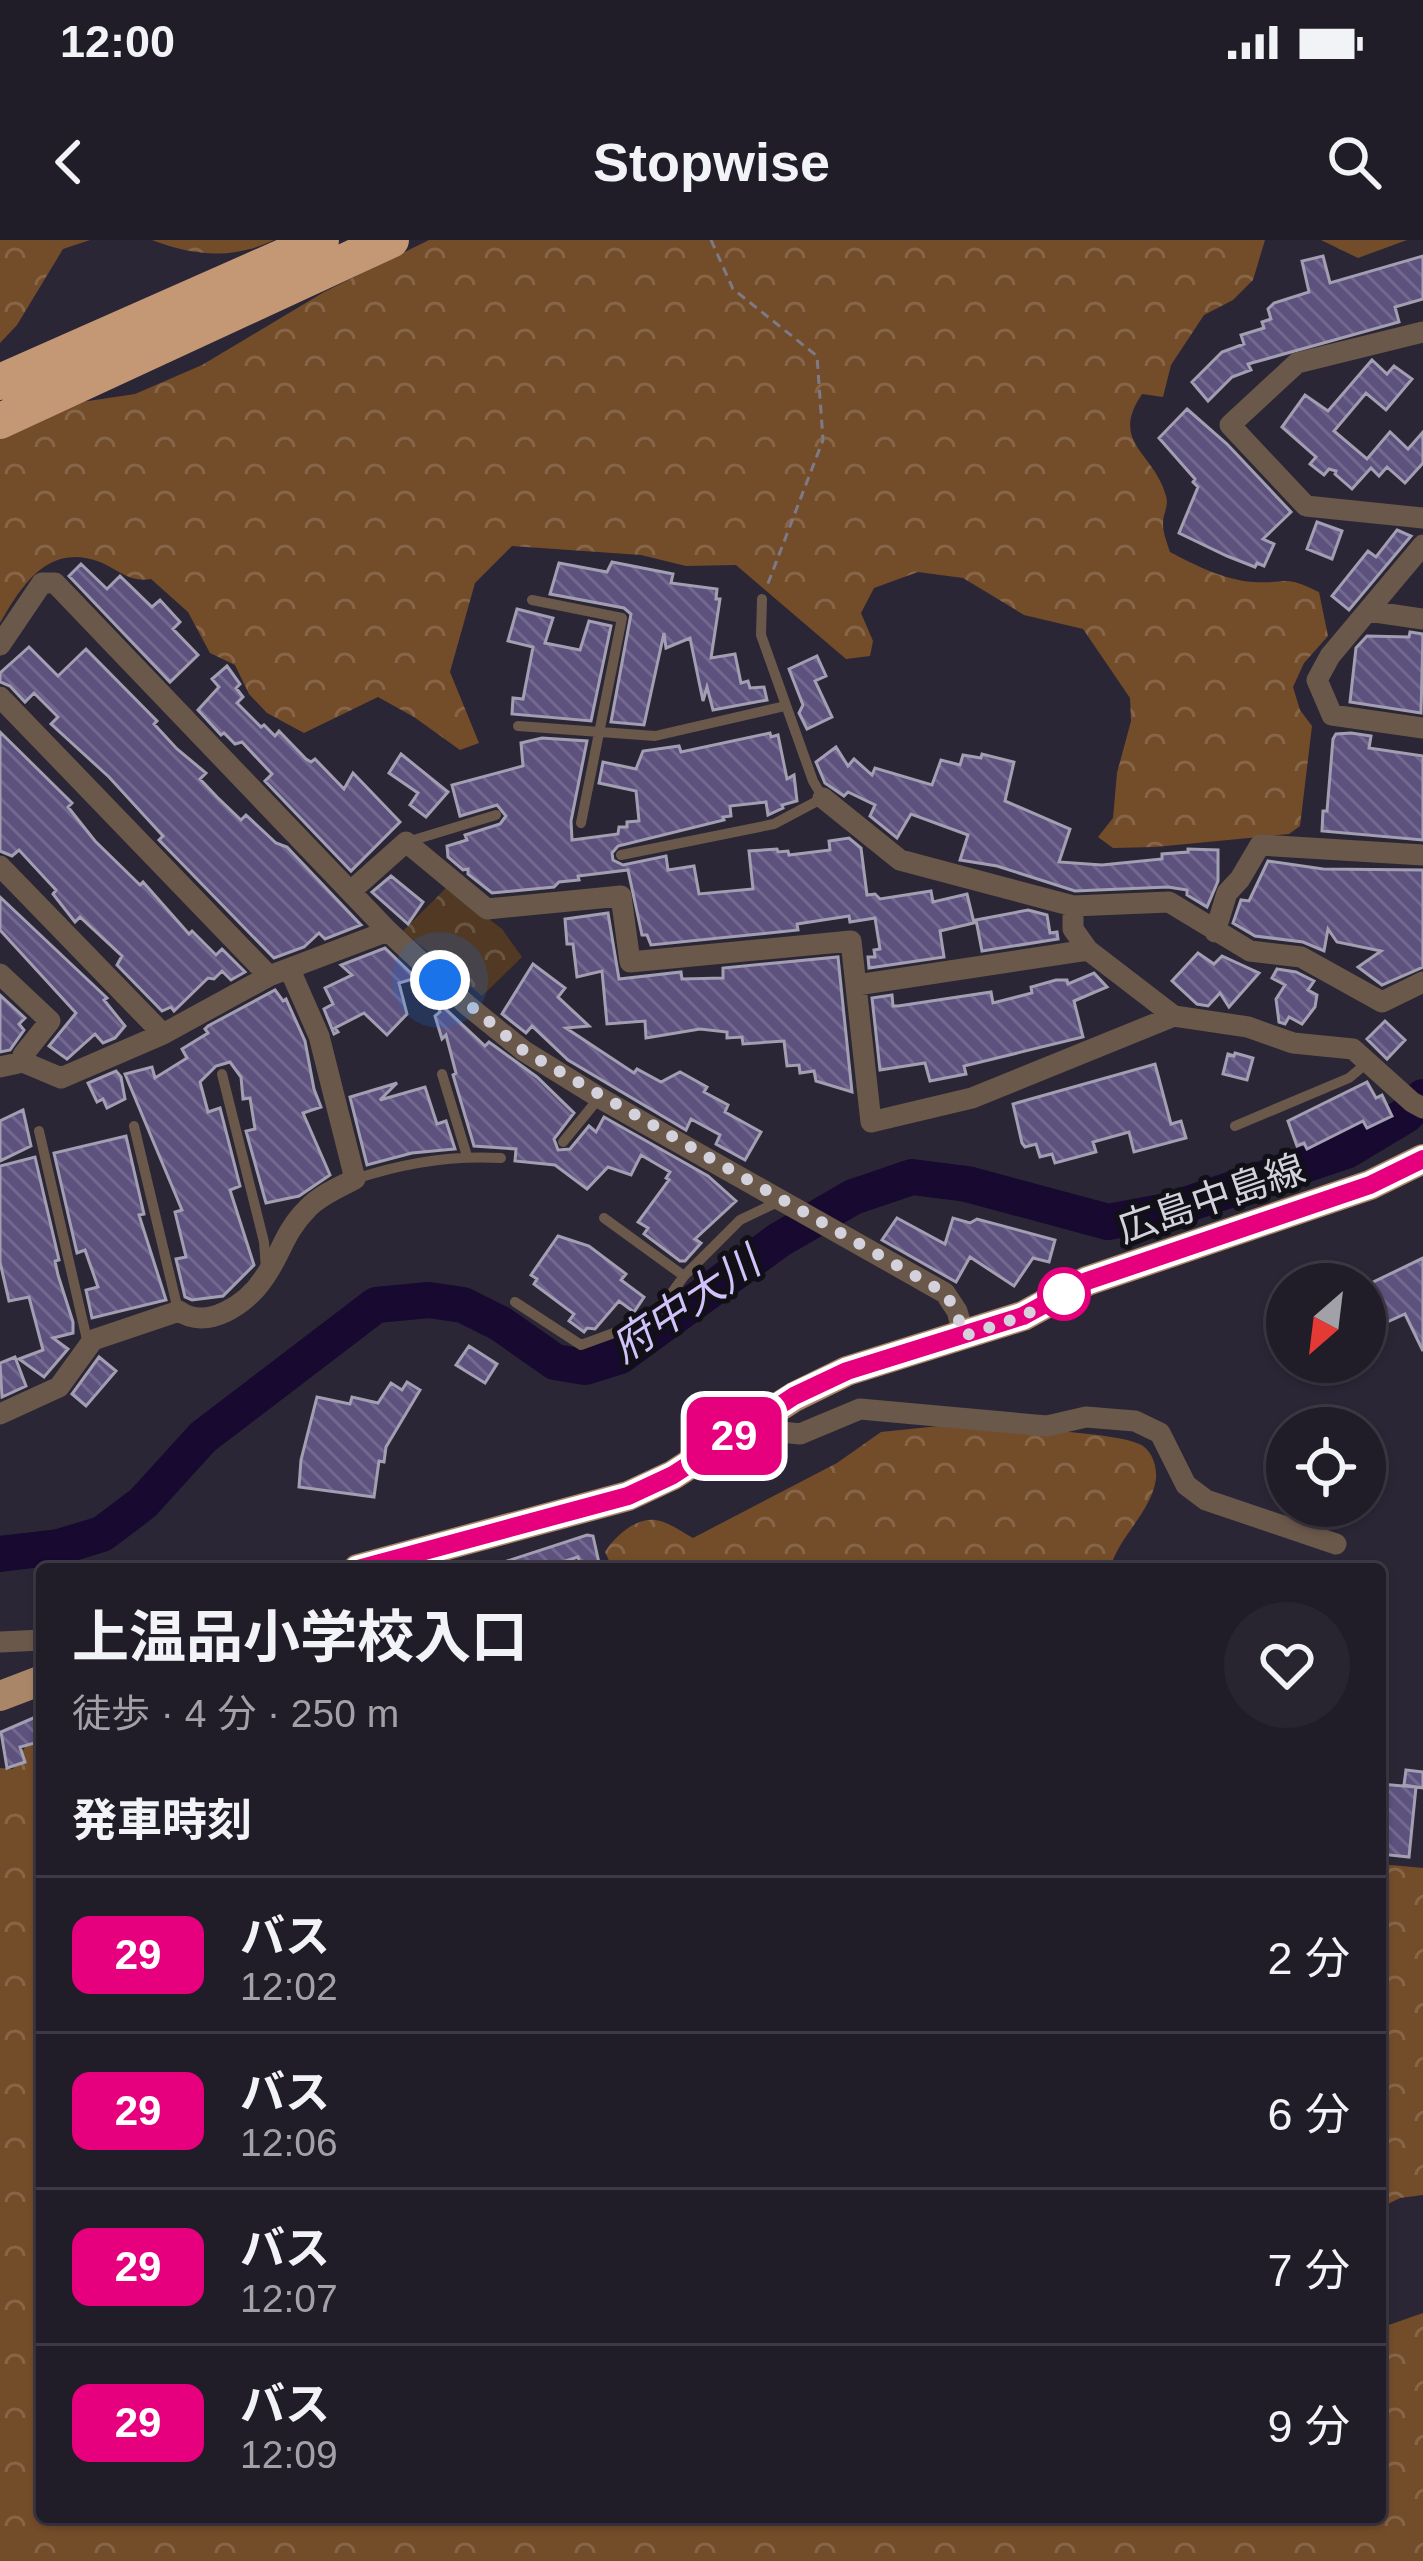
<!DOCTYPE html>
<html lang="ja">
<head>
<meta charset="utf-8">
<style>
  :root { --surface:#201c28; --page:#282530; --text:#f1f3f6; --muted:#a2a1a8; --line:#3d3a45 }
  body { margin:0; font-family:Helvetica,"Noto Sans JP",sans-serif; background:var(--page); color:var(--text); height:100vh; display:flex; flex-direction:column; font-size:45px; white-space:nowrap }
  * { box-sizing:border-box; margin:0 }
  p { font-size:39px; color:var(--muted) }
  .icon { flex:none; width:66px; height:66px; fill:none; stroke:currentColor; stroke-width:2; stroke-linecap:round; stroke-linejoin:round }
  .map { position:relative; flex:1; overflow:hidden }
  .drawer { position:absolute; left:36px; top:1323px; width:1350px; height:960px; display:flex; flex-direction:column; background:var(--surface); border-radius:12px; box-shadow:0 3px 9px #0004,0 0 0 3px var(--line) }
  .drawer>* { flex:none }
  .badge { padding:0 24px; border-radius:18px; font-size:42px; line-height:78px }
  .needle { width:78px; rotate:208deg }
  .buttons { position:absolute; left:1266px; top:1023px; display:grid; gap:24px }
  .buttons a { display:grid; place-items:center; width:120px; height:120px; border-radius:50%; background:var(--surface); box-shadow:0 3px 9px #0004,0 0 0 3px var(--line); font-size:60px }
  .you { position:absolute; width:60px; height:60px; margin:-30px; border:9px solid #fff; border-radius:50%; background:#1a73e8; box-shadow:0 0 0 18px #1a73e833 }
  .map>.badge { position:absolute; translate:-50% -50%; box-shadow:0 0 0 6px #fff }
  h2 { padding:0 36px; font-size:45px; line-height:108px }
  .round { display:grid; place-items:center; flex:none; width:126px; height:126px; border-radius:63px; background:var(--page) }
  .overview { display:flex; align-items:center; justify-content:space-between; height:204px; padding:0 36px }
  h1 { font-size:57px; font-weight:700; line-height:90px }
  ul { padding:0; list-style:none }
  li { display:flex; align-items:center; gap:36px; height:156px; padding:0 36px; border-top:3px solid var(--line) }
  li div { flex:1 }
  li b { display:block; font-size:45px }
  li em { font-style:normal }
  li .badge { min-width:132px; font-weight:700; text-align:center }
  .status { display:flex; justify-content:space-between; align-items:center; height:84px; padding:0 60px; background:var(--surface); direction:ltr }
  .status svg { height:33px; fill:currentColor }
  header { display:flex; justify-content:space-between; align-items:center; height:156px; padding:0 36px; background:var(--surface); font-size:54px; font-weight:700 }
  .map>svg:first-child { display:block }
  .forest { fill:url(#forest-crowns) }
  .park { fill:url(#park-crowns) }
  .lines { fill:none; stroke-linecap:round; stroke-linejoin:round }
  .river { stroke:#17092f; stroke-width:36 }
  .building { fill:url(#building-back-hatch); stroke:#a39fb2; stroke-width:3 }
  .path { stroke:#7d7a86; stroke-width:3; stroke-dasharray:9 6; stroke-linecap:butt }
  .lane { stroke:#6a584a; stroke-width:10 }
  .street { stroke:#6a584a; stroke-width:21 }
  .primary { stroke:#aa8669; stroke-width:30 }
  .highway { stroke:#c49875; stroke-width:36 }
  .line-casing { stroke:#fff; stroke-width:27 }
  .line { stroke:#e6007e; stroke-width:18 }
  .walk { stroke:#d3d1db; stroke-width:12; stroke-dasharray:0 21.6 }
  .stop-dot { fill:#fff; stroke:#e6007e; stroke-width:6 }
  .labels { text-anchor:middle; stroke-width:10; stroke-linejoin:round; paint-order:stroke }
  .street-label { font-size:39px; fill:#d3d1db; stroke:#121017 }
  .water-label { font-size:42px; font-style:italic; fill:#d1c2fc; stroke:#121017 }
</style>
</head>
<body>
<div class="status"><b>12:00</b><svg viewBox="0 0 49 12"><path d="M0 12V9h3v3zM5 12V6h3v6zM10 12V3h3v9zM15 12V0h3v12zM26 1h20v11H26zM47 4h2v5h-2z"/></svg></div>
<header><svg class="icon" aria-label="back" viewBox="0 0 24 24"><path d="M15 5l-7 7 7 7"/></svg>Stopwise<svg class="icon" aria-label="search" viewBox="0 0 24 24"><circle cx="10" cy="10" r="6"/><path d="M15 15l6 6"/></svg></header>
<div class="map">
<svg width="1423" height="2321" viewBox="0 0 1423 2321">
  <defs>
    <pattern id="forest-crowns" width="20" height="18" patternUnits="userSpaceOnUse" patternTransform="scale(3)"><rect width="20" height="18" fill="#734c2a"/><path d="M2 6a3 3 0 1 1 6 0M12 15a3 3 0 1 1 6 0" fill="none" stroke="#866548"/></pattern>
    <pattern id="park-crowns" width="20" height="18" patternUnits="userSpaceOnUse" patternTransform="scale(3)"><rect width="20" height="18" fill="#523924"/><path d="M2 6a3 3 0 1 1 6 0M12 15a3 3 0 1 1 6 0" fill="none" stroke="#6a5543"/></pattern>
    <pattern id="building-back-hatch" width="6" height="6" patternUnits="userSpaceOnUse" patternTransform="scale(3)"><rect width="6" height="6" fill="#5d517d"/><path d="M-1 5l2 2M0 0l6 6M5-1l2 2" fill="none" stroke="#73698f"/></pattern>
  </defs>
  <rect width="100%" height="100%" fill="#2a2635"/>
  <!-- forest -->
  <path class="forest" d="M0,0H90L63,9L17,85L0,103Z
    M152,0H274C232,20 194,16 152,0Z
    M429,0H1265L1253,40L1233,60L1204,75L1171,125L1163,157L1142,154C1109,203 1154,212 1166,256C1169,266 1163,273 1163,284C1163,293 1167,303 1170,312C1195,325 1224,340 1253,342C1288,344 1282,334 1319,352L1328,396L1304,423L1293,447L1300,470L1312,486L1300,586L1289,594L1155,607L1113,608L1098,597L1113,578L1117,533L1131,481L1130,458L1083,389L1024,375L963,338L918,332L874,348L861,373L873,401L870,416L846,419L736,325L686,326L641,315L512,306L475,343L450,432L479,503L460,510L414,477L378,457L304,493L267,473L249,454L235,425L210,413L188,372L151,339C130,343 119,330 100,322C48,302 22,345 0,383V199L75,163L135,154L202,125L324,52Z
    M1321,0H1407L1358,18Z
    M949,1185C985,1188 1119,1190 1143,1206C1153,1213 1157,1228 1156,1239C1151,1273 1118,1297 1110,1329H613L605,1312C614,1297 636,1277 655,1280C667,1281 682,1292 693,1298L837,1223L881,1192Z
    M42,1476V2277H1380V2088L1423,2073V2321H0V1528L13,1529Z
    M1380,1624L1423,1628V1955L1400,1958L1380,1968Z"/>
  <!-- park -->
  <path class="park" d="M447,647L502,689L522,717L482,756L403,691Z"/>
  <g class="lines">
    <!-- river -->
    <path class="river" d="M0,1314L59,1307L102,1294L143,1263L203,1197L376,1065L429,1060L463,1065L501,1084L555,1122L585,1127L620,1116L779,1000L853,957L912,937L967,944L1108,982L1167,971L1346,911L1406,875L1423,857"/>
  </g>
  <!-- building -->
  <path class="building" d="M1323,16L1330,43L1423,16V59L1395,67L1399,82L1248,124L1251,130L1232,137L1208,161L1192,142L1222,112L1244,104L1241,95L1264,88L1262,82L1271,79L1268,69L1274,63L1309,52L1302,21Z
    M1372,120L1387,134L1394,126L1412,139L1386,170L1366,153L1334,191L1367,219L1390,192L1408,209L1423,192V223L1405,243L1387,227L1379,236L1371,228L1352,249L1335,234L1336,231L1329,229L1324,235L1310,224L1316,217L1282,187L1305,155L1328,171Z
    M1187,169L1227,204L1291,272L1263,299L1274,304L1264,326L1257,323L1255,327L1227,316L1179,293L1198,247L1193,242L1195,239L1159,198Z
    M1317,282L1342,291L1332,319L1307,309Z
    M1397,290L1411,296L1349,370L1332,356L1368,311L1376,317Z
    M612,322L673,334L671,343L717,349L716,359H720L711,418L735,414L741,443L748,441L750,448L764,447L767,460L713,470L707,447L703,461L690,398L666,408L664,393L644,485L611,482L631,374L624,368L550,354L559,323L607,332Z
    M81,324L107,349L120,336L152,367L160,360L180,382L173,389L198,415L170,442L69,336Z
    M517,369L553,378L545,403L580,410L589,381L611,386L591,481L512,474L513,458L523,459L533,407L508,401Z
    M1410,392L1423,394L1421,473L1350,462L1356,408L1367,396L1409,397Z
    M29,407L58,436L86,409L157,481L154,484L177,509L206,533L200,539L217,557L241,580L246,575L276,603L287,607L361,685L325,699L319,693L304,707L274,718L159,600L163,596L109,537L51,484L58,477L34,453L25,462L10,446L0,442V433Z
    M817,416L826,436L815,441L832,477L807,489L799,473L803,465L789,429Z
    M227,426L240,444L236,448L243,457L237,463L261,487L264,485L275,496L279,491L306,519L311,522L315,519L344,549L353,533L400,582L351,631L265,541L272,534L242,502L235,504L224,493L221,495L198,470L219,447L212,439Z
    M0,492L72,563L68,567L95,601L140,645L143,642L189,694L192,691L216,715L222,709L245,732L231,740L222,731L214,739L208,738L174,771L171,767L162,771L117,725L122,716L80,677L75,682L53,654L56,650L19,610L12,616L0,611Z
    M770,493L771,497L778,495L787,539L794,535L797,561L782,565L783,568L768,575L766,562L730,566L731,576L723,577L724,580L618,606L612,613L613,620L623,625L666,616L668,630L694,626L699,654L753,649L749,611L777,609L778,612L788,611L789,615L830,610L829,601L849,598L861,608L867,655L875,654L880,659L931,651L933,662L967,654L974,683L940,691L944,717L869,728L868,717H875L874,710L880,709L875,678L850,682L849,676L797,684L798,690L651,705L647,695H642L628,630L578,636L579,640L559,642L554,647L492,653L468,634V629L463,630L448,617L447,606L467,600L465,595L500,584L506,576L497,565L460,576L452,545L523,526L521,503L542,498L587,501L571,581L572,600L618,594L619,587H627V582L639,581L636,551L599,543L603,522L636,529L643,511L679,506L681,512Z
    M1351,493L1371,496L1369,508L1423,516V600L1322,591L1323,571H1327L1333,499L1336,494Z
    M836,507L848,526L854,519L872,535L875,528L932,545L941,520L960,525L963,515L981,518L982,514L1014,522L1005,561L1070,589L1059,622L1102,625L1162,619V614L1188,612V609L1218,610V641L1207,667L1187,655V650L1168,647L1075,651L997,626L960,620L968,595L911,574L897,598L870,576L875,565L848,552L844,556L825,543L816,522Z
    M401,514L448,552L426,577L410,565L418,553L389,533Z
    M1268,621L1323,629L1423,630V727L1382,745L1358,727L1381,711L1337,702L1328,689L1324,711L1303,702L1255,696L1233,683L1241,660L1249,661Z
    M391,636L423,662L408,684L372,652Z
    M0,657L107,758L104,760L125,786L115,798L103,803L95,794L67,819L49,806L76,773L0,690Z
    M1028,670L1047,675L1050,693L1057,692L1058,699L982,711L976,680Z
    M608,673L619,739L681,732L682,739L723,738V728L838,717L852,852L816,841L814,831L800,833L799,825L787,826L784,801L743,804L742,797L727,798V792L700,789L646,798L645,781L607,784L602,731L577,737L573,704H567L565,679Z
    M385,708L416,738L399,743L407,774L387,795L364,773L335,788L338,792L334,794L324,769L333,764L325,748L352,735L341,725Z
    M1198,713L1214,724L1222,716L1259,733L1229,767L1220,753L1208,766L1197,764L1172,741Z
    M533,724L565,748L558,757L589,786L566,788L634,833L637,829L661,842L680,832L707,847L704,852L728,865L725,872L761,892L745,920L716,904L720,895L691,879L686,890L568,820L532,786L526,793L502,774Z
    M1277,729L1296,732L1314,741L1308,750L1317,755L1315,767L1302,784L1289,777L1285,784L1279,782L1276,759L1285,745L1272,738Z
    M1094,733L1107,747L1074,761L1083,797L964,826L966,834L930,841L925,823L880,830L872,758L892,755L893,766H898L991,752L993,763L1032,753L1031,747L1056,740H1067L1068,744Z
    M275,750L283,761L286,759L305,801L314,849L321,867L303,873L330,935L299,956L266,963L246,891L255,889L250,858L243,859L241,837L230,822L216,826L200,842L208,872L220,868L240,946L230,950L254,1025L223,1056L192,1060L185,1057L176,1019L186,1017L175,972L182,970L125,834L152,827L155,838L187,818L182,809L208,793L205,789L208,786Z
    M0,755L25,778L19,784L24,790L10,810L0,812Z
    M436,760L485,806L489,802L537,837L574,873L554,899L558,910L570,909L589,886L596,892L604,877L708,936L736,961L695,999L701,1003L685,1021H680L644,994L648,988L638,982L669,940L666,938L670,932L641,915L631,935L608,927L587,949L555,925L515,921L516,909L474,906L453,835L456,833L446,795L442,799L435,776L440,772Z
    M1385,781L1405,800L1387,819L1367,799Z
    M1235,813L1253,818L1247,840L1223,834L1228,814L1234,816Z
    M1155,824L1171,884L1181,881L1186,898L1134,912L1129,892L1093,902L1096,912L1055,923L1052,914L1040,917L1036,904L1025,907L1022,903L1013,864Z
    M116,831L121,837L125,859L107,868L103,859L97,862L88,843Z
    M1367,842L1376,858L1382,855L1392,876L1367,888L1363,881L1307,909L1304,903L1297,906L1288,881Z
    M397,843L380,860L425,847L437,884L446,881L455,909L412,913L367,925L350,857Z
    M23,870L31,906L0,921V881Z
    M126,896L144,974L139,975L166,1060L92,1078L86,1050L98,1047L85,1010L77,1013L54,913Z
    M35,917L59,1020L55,1021L58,1035L73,1082V1093L53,1098L68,1109L44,1137L19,1119L43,1110L29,1057L9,1061L0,1022V926Z
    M897,978L945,1004L953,978L970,983L977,979L1055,1000L1049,1022L1033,1018L1014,1046L970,1017L956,1042L882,1000Z
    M558,996L589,1006L626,1034L621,1040L644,1057L634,1072L619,1061L595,1089L587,1088L584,1092L569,1081L574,1074L534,1044L537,1039L531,1035Z
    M1423,1018V1111L1405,1074L1365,1092V1046Z
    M469,1106L497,1124L485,1143L456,1125Z
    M15,1117L26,1146L2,1157L0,1123Z
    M99,1117L116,1131L86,1166L72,1154Z
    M407,1142L420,1150L386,1207L384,1222L379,1221L374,1257L299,1247L301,1220L317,1157L350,1164L352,1157L378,1163L391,1143L402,1150Z
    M587,1295L593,1296L599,1323L582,1329L578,1317L541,1329H493L492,1326Z
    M38,1476L42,1501L20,1507L25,1522L7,1528L1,1492Z
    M1406,1530L1423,1532V1548L1404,1545Z
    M1380,1544L1416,1547L1409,1617L1380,1614Z"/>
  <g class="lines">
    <!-- path -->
    <path class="path" d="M711,0L733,49L817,116L823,200L767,346"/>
    <!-- lane -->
    <path class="lane" d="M532,360L622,378L581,583
      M518,486L655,496L785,466
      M407,602L496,575
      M621,615L774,584L823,558L813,541L761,395L762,359
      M222,834L264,1002L266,1029
      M442,834L467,916
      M134,886L178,1070
      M1235,886L1349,838L1367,823
      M39,891L88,1104
      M563,902L599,858
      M355,939C403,923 450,915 501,918
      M604,978L684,1036
      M515,1062L581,1105L630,1087L658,1072L684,1036L740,980L782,960"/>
    <!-- street -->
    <path class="street" d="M1423,92L1297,123L1230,185L1306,266L1423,278
      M1423,305L1330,416L1317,440L1332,475L1423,488
      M1368,371L1423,379
      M0,405L42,343H55L388,691L467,765L524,811L600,858L945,1053L957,1071L964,1096
      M0,457L269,736
      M823,558L900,620L1073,666L1169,662L1250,711L1301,717L1382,762L1423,742
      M0,626L163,794
      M351,651L406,602L487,669L621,656L630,722L851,701L871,882L972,858L1174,776
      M1073,666V689L1088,710L1174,776L1248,787L1293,803L1353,809L1412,862L1423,868
      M1215,692L1227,653L1240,639L1260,605L1423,615
      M0,734L50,781L23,815V822
      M857,745L1088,710
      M0,827L23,822L61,838L163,794L269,736L388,691
      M0,1174L59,1147L93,1100L179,1071C207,1091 247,1064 264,1038C282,1013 283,993 308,968C320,955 340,947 355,939L319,796L290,730
      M745,1188L800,1194L860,1169L1047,1186L1086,1177L1135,1181L1160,1193L1186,1245L1206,1260L1336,1304
      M0,1402L42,1400"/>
    <!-- primary -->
    <path class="primary" d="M358,1329L628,1256L673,1235L794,1157L847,1131L1023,1076L1087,1041L1370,945L1423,919
      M0,1456L42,1440"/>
    <!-- highway -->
    <path class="highway" d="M0,142L321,0
      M0,181L391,0"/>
  </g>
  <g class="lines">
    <defs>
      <path id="line" d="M358,1329L628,1256L673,1235L794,1156L847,1131L1023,1076L1087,1041L1370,945L1423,919"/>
    </defs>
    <!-- line casing -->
    <use href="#line" class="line-casing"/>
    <!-- line -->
    <use href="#line" class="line"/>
    <!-- walk -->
    <path class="walk" d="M440,740L524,811L945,1053L956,1071L964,1096L1023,1076L1064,1054"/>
  </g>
  <!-- markers -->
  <circle class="stop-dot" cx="1064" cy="1054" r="24"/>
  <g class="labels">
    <!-- street labels -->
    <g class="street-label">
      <text transform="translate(1211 958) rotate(-19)" y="14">広島中島線</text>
    </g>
    <!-- water labels -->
    <g class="water-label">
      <text transform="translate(685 1064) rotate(-34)" y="15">府中大川</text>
    </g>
  </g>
</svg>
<div class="buttons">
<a><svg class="needle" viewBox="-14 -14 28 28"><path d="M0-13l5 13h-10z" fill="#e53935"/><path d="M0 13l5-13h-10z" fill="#a2a1a8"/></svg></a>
<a><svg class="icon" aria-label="locate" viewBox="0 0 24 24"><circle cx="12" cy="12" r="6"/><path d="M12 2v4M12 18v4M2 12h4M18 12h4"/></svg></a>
</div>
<div class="you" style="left:440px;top:740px"></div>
<b class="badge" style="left:734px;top:1196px;background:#e6007e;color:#fff">29</b>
<section class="drawer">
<div class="overview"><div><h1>上温品小学校入口</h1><p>徒歩 · 4 分 · 250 m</p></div><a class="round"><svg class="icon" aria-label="heart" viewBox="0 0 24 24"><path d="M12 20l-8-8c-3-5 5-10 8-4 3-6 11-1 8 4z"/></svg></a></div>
<h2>発車時刻</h2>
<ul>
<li><span class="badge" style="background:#e6007e;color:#fff">29</span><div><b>バス</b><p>12:02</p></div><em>2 分</em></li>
<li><span class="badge" style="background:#e6007e;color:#fff">29</span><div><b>バス</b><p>12:06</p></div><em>6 分</em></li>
<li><span class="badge" style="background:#e6007e;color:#fff">29</span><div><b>バス</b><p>12:07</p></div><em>7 分</em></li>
<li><span class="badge" style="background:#e6007e;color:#fff">29</span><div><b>バス</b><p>12:09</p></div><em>9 分</em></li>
</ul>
</section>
</div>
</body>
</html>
